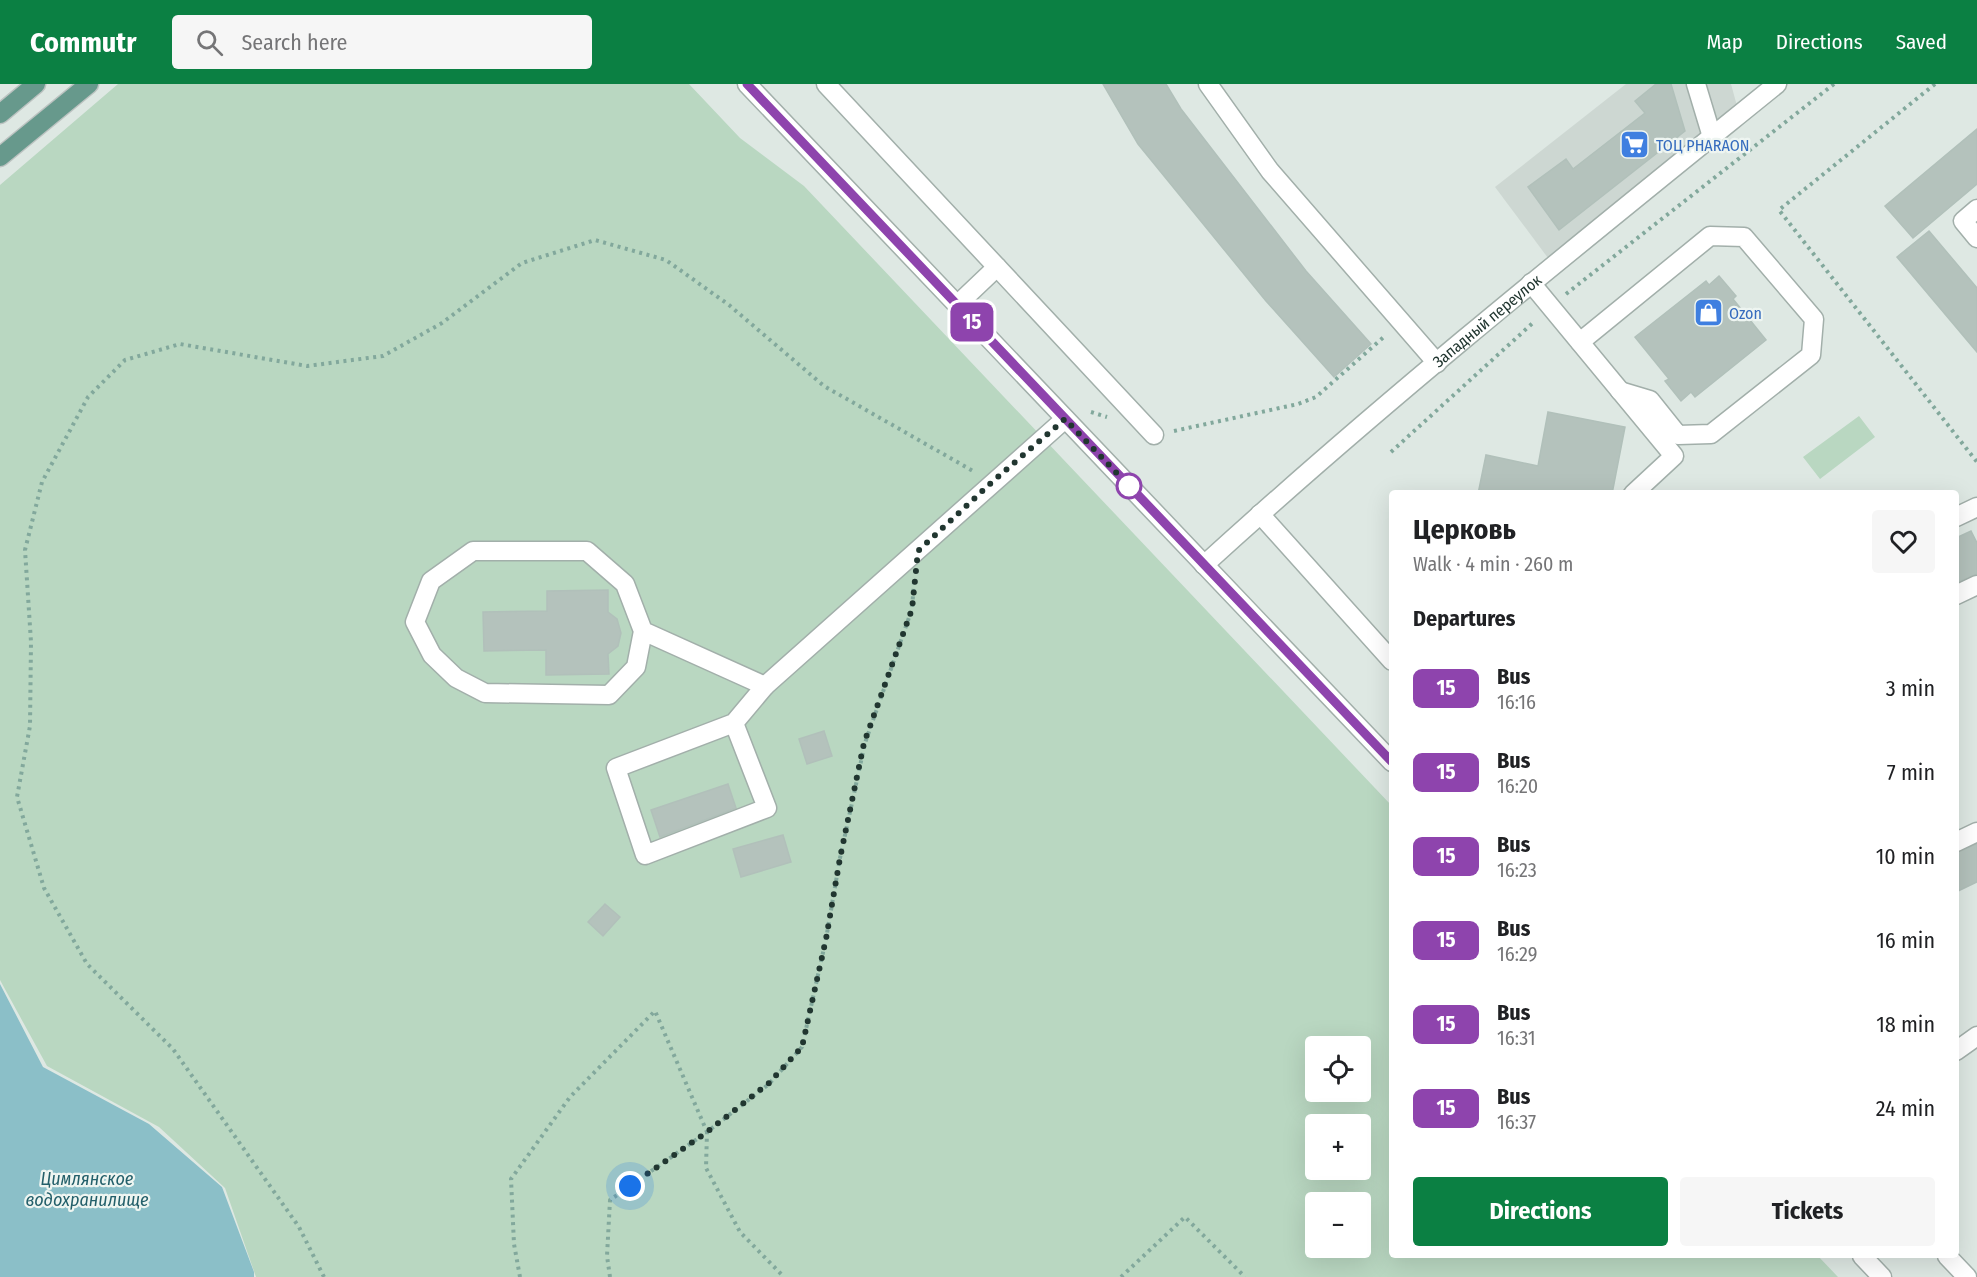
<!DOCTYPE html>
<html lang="en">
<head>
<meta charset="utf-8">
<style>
  :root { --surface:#fff; --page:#f6f6f6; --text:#202124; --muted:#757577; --accent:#0b8043 }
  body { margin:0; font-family:"Fira Sans Condensed",sans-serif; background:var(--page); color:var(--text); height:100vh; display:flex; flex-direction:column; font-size:22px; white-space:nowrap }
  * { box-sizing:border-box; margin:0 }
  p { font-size:20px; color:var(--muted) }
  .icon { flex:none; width:33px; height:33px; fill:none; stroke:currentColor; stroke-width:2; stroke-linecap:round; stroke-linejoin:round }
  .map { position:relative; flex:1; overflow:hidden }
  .side { position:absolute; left:1389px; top:406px; width:570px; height:768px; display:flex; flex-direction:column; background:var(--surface); border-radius:6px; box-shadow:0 6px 24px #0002 }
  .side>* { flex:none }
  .badge { padding:0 12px; border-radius:9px; font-size:21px; line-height:39px }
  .controls { position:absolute; left:1305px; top:952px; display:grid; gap:12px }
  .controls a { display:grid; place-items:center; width:66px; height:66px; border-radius:6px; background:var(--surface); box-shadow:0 6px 24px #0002; font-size:30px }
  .you { position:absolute; width:30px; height:30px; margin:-15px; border:4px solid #fff; border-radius:50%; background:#1a73e8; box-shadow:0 0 0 9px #1a73e833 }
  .map>.badge { position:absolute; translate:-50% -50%; box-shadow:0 0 0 3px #fff }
  h2 { padding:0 24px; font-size:22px; line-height:54px }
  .round { display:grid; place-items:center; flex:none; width:63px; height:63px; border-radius:6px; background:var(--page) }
  .summary { display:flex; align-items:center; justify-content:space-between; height:102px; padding:0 24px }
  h1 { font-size:28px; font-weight:700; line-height:45px }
  .button { display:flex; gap:12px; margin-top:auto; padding:12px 24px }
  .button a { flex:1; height:69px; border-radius:6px; background:var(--accent); color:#fff; font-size:24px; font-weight:700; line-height:69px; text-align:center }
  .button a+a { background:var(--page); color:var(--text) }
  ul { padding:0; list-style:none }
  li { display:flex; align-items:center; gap:18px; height:84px; padding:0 24px }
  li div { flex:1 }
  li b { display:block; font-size:22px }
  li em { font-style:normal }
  li .badge { min-width:66px; font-weight:700; text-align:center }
  header { display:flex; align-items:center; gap:36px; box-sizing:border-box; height:84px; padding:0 30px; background:var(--accent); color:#fff }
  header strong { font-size:28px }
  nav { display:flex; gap:33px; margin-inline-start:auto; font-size:21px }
  .search { width:420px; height:54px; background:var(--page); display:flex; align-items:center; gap:15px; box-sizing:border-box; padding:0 21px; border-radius:6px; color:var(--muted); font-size:22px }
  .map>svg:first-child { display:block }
  .built { fill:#cdd7d2 }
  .green { fill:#b9d7c1; fill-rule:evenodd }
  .water { fill:#8bbfc8 }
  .building { fill:#b4c2bc; stroke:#b1c0ba; stroke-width:1.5 }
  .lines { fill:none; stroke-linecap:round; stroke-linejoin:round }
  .minor-casing { stroke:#a2afaa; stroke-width:21 }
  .major-casing { stroke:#bcc3c1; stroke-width:21 }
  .path { stroke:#82a89c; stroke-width:4; stroke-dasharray:3 4.5; stroke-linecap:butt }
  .minor { stroke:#fff; stroke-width:18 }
  .major { stroke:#67998c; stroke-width:18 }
  .line-casing { stroke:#fff; stroke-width:14 }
  .line { stroke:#8e44ad; stroke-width:9 }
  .walk { stroke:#213630; stroke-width:6; stroke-dasharray:0 10.8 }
  .stop-dot { fill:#fff; stroke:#8e44ad; stroke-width:3 }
  .labels { text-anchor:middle; stroke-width:4.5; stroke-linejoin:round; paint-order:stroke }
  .shop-label { font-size:16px; fill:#366cbe; stroke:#eef5f1; text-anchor:start }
  .street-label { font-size:16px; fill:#213630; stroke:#eef5f1 }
  .water-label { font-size:18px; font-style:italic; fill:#235f6a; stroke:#eef5f1 }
</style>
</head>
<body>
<header>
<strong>Commutr</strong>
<div class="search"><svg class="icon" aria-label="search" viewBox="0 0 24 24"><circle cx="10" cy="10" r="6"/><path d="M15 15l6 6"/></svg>Search here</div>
<nav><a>Map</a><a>Directions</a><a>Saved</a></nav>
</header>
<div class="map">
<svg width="1977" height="1193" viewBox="0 0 1977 1193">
  <rect width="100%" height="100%" fill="#dee8e3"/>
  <!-- built -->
  <path class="built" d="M1626,0H1731L1737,22L1548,174L1495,103Z"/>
  <!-- green -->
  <path class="green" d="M118,0H689L740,54L804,102L1392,722V1172H1818L1838,1193H256L225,1104L159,1043L47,982L0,896V101ZM1316,963H1360V1008H1316ZM1316,1041H1360V1086H1316ZM1316,1119H1360V1164H1316Z
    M1859,332L1875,353L1820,395L1803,373Z"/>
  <!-- water -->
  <path class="water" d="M0,900L43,983L149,1040L222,1103L254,1188V1193H0Z"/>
  <!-- building -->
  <path class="building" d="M1103,0H1166L1181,25L1306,187L1371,260L1334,293L1266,217L1138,60Z
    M1656,0H1671L1685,47L1559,146L1528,103L1566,75L1573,85L1645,29L1635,17Z
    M1977,45V100L1913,154L1885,122Z
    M1929,147L1977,204V268L1897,173Z
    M1719,192L1736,212L1733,215L1766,256L1695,313L1691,308L1681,317L1665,297L1669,295L1635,253L1706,197L1709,201Z
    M1548,328L1625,343L1612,410H1478L1486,371L1538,382Z
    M1971,447L1977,459V490L1956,499V454Z
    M608,506V528L617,535L621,549L618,562L608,570L609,590L546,591V566L484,567L483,528L547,527V507Z
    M824,647L832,672L807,680L799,655Z
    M728,700L736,724L660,753L651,726Z
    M783,751L791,778L741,793L733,765Z
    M1977,760V798L1956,808V769Z
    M605,820L620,833L603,852L588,838Z"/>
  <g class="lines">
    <defs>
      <g id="minor">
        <path d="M747,0L1392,678"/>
        <path d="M826,0L1154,351"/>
        <path d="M1208,0L1270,87L1437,279"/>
        <path d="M1696,0L1712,53"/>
        <path d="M1977,125L1963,137L1977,154"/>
        <path d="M1531,199L1674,372L1633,410"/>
        <path d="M957,221L997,183"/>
        <path d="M1580,258L1710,152L1744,153L1814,235L1811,271L1711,350L1678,351L1650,316L1620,307"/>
        <path d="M1260,430L1392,577"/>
        <path d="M1956,433L1977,423"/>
        <path id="s1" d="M1204,481C1388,313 1583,157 1777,0"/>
        <path d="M1956,511L1977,501"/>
        <path d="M643,547L636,583L609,611L485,609L456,594L432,571L415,538L431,497L473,467H587L625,500L643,547L765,602L1065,335"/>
        <path d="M734,639L616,684L645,771L767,724L734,639L765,602"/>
        <path d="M1956,758L1977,748"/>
        <path d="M1956,967L1977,952"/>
        <path d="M1862,1172L1882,1193"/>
        <path d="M1947,1172L1967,1193"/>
      </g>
      <path id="major" d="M0,30L36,0
        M0,73L89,0"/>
    </defs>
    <!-- minor casing -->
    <use href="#minor" class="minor-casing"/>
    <!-- major casing -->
    <use href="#major" class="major-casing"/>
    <!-- path -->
    <path class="path" d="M1935,0L1779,126L1977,378
      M1566,210L1834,0
      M1091,328L1107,333
      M1174,347L1298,320L1316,313L1385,252
      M1391,368L1535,237
      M324,1193L299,1143L173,965L87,880L44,804L17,713L30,642L31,558L25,466L42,398L88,313L125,276L180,260L307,282L383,272L442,239L522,179L595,156L666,176L729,221L824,302L973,387
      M520,1193L514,1160L511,1095L570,1013L655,927L707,1048L769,1000L802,963L826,855L840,774L865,659L912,525L914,498
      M610,1193L607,1172L610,1116L707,1048L706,1084L740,1148L784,1193
      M1121,1193L1185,1133L1245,1193"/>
    <!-- minor -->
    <use href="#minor" class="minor"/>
    <!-- major -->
    <use href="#major" class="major"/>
  </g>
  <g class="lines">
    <defs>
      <path id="line" d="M747,0L1392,678"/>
    </defs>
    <!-- line casing -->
    <use href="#line" class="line-casing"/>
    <!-- line -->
    <use href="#line" class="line"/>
    <!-- walk -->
    <path class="walk" d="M630,1102L707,1048L769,999L802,963L826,855L840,774L864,659L912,525L918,467L992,398L1065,335L1132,405L1129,402"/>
  </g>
  <!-- icons -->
  <defs>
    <symbol id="supermarket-square" viewBox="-11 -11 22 22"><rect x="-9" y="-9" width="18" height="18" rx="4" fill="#3f7fe0" stroke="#eef5f1"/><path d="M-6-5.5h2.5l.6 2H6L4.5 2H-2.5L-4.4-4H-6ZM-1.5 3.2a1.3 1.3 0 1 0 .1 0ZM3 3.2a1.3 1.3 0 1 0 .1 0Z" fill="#fff"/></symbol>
    <symbol id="shop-square" viewBox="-11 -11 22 22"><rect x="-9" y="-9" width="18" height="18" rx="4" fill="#3f7fe0" stroke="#eef5f1"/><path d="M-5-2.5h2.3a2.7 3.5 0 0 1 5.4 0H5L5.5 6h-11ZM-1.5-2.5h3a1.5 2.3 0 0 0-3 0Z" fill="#fff"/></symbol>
  </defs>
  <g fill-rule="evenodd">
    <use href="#supermarket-square" x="1618" y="44" width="33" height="33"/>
    <use href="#shop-square" x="1692" y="212" width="33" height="33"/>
  </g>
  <!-- markers -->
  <circle class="stop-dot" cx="1129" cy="402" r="12"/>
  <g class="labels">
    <!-- shop labels -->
    <g class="shop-label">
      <text x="1656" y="67">ТОЦ PHARAON</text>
      <text x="1729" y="235">Ozon</text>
    </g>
    <!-- street labels -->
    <g class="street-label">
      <text dy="6" stroke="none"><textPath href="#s1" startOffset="374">Западный переулок</textPath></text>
    </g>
    <!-- water labels -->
    <g class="water-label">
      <text x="87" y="1101">Цимлянское<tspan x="87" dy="21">водохранилище</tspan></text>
    </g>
  </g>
</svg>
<div class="controls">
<a><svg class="icon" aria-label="locate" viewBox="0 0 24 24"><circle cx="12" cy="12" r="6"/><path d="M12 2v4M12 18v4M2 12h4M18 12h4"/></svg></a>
<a>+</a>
<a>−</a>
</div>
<div class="you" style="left:630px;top:1102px"></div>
<b class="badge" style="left:972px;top:238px;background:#8e44ad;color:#fff">15</b>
<section class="side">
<div class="summary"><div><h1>Церковь</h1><p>Walk · 4 min · 260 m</p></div><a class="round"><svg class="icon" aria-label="heart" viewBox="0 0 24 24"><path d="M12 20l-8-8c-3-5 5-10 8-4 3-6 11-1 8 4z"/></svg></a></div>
<h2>Departures</h2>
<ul>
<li><span class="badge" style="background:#8e44ad;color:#fff">15</span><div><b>Bus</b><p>16:16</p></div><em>3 min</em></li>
<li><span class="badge" style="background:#8e44ad;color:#fff">15</span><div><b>Bus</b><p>16:20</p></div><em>7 min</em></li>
<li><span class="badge" style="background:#8e44ad;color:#fff">15</span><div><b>Bus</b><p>16:23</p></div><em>10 min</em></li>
<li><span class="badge" style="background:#8e44ad;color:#fff">15</span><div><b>Bus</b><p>16:29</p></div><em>16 min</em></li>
<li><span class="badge" style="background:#8e44ad;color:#fff">15</span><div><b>Bus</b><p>16:31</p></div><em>18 min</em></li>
<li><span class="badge" style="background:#8e44ad;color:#fff">15</span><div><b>Bus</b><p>16:37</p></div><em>24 min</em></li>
</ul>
<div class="button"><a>Directions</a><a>Tickets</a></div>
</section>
</div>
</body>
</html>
